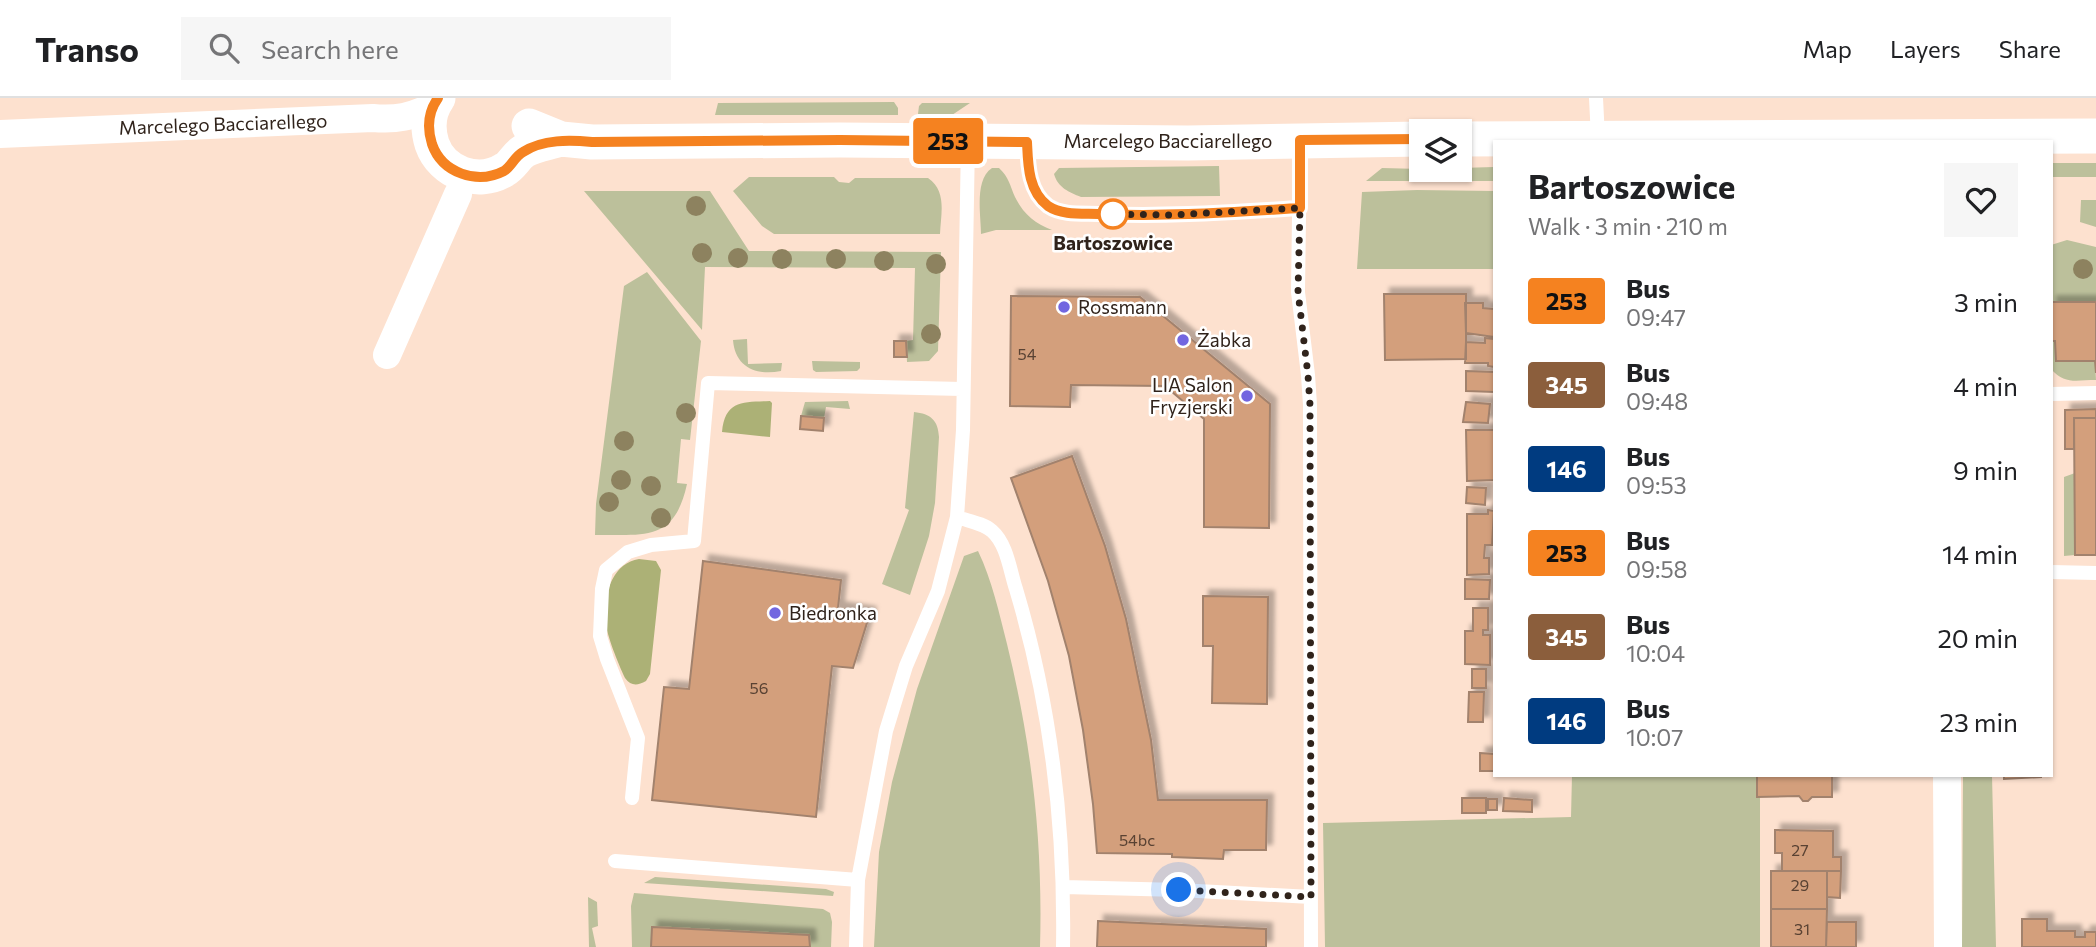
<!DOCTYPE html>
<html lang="en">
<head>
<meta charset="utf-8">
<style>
  :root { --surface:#fff; --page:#f6f6f6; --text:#202124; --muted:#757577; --line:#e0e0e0 }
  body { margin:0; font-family:Commissioner,sans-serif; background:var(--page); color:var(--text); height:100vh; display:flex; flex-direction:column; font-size:26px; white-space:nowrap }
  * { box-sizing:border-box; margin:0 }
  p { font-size:23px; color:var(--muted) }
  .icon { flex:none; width:38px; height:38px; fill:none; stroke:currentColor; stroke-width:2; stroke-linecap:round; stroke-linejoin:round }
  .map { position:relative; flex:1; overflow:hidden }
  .drawer { position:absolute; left:1493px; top:42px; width:560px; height:637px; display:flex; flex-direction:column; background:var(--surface); border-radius:0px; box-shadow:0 2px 5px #0004 }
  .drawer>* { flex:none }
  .badge { padding:0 14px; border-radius:5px; font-size:24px; line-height:46px }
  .fabs { position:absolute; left:1409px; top:21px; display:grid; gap:14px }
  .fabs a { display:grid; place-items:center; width:63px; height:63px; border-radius:0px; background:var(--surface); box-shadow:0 2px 5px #0004; font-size:35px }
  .you { position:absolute; width:35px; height:35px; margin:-18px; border:5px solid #fff; border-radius:50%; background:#1a73e8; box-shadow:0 0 0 10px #1a73e833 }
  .map>.badge { position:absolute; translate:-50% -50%; box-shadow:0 0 0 4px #fff }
  .round { display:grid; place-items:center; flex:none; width:74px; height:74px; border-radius:0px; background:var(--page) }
  .summary { display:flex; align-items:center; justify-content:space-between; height:119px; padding:0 35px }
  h1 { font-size:33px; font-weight:700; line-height:52px }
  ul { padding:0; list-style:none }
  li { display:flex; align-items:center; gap:21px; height:84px; padding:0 35px }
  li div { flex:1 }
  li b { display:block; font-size:26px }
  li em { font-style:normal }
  li .badge { min-width:77px; font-weight:700; text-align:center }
  header { display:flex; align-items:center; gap:42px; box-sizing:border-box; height:98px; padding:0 35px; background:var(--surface); border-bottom:2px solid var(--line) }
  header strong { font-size:33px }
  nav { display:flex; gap:38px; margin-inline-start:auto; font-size:24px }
  .search { width:490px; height:63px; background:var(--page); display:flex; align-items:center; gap:18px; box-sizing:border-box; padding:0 24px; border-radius:0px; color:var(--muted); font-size:26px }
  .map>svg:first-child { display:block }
  .green { fill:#bcc09b }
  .forest { fill:#acb176 }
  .building { fill:#d39f7b; stroke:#a2826d; stroke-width:2; filter:url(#shadow) }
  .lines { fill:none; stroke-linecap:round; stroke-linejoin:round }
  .service { stroke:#fff; stroke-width:14 }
  .minor { stroke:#fff; stroke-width:28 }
  .tertiary { stroke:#fff; stroke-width:35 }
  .tree { fill:#8d825f }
  .line-casing { stroke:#fff; stroke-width:16 }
  .line { stroke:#f58220; stroke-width:10 }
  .walk { stroke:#30231b; stroke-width:7; stroke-dasharray:0 12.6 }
  .stop-dot { fill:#fff; stroke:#f58220; stroke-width:3.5 }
  .poi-dot { fill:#7266e0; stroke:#fff; stroke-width:2.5 }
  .labels { text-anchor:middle; stroke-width:5; stroke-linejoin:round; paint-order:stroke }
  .number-label { font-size:16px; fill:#594233 }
  .street-label { font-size:19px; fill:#30231b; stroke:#fff }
  .stop-label { font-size:19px; font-weight:bold; fill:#30231b; stroke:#fff }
  .poi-label { font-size:19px; fill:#30231b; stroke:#fff; text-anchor:start }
</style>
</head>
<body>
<header>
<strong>Transo</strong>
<div class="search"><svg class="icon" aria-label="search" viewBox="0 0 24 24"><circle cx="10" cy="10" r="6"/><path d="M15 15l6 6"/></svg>Search here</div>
<nav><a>Map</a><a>Layers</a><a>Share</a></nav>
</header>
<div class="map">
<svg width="2096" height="849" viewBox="0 0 2096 849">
  <defs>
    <filter id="shadow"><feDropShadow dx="6" dy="-6" stdDeviation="2" flood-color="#0004"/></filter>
  </defs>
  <rect width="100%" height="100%" fill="#fde1cf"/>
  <!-- green -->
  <path class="green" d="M894,4L898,10V17H715L718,5Z
    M922,5H970L952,17L918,16L919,8Z
    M2051,65H2096V79H2051Z
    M1219,68L1220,98L1081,99C1069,94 1058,90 1054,76L1059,70Z
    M1494,69V83H1366L1382,70L1460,72V70Z
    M992,70H999C1009,79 1010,88 1015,99C1024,117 1035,125 1052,132H996L981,136C981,117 974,82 992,70Z
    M749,79H834L839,84L849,85L855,80H928C947,93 941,115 940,136H774L762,128L733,93Z
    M1417,92L1494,93V171H1357L1362,94Z
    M584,93H710L749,153L941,154L938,253L929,263L907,264L906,243L913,242L915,170L705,169L702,232Z
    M2081,102H2096V129L2080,124Z
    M2067,142L2096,149V204H2051V147Z
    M647,174L701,243L690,342L681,341L677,385L687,386C674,445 645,436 595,437L596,406L624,188Z
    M747,241L748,266L782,265L781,273C756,278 735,269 733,242Z
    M2051,243H2055L2056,263H2095L2096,282C2076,282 2065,287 2051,271Z
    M812,263L860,264V270L857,273L816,274L813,272Z
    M848,303L850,311L826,309L824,320L801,318L805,304Z
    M2051,309L2053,455H2051Z
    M914,314C931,316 938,322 939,339L935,405L929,438L910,497L882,486L909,412L905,410Z
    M2075,375V457L2064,458V379Z
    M978,453C992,482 999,515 1007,546C1032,648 1043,744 1040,849H874L879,754L892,684L917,591L964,458Z
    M1572,677H1760V849H1325L1323,725L1571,719Z
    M1963,677H1992L1996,849H1962Z
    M655,779L826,791L834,794L833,798L644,785Z
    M634,795L823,811L830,815L832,824L831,849H810L809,837L653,829L651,849H632L631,808Z
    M588,799L597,804L598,828L592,830L596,849H589Z"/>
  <!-- forest -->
  <path class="forest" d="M770,303L772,305L770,339L722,334C725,302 743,304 770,303Z
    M639,461L656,463L661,472L650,576L646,583C637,588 631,588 625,580C618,565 607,538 605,522C603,498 612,465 639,461Z"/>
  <!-- building -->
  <path class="building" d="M1384,196H1466V261L1385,262Z
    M1011,198L1140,199L1270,306L1269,430L1204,429V321L1165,288L1071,287L1070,309L1010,308Z
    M2051,204H2096V275L2095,263H2056L2055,243H2051Z
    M1465,205H1483V210L1494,211V239L1466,235Z
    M1485,240L1494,241V269L1488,268V265H1465L1466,244L1485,245Z
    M894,243H906L907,259H894Z
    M1466,273L1494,274V294L1466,293Z
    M1466,304L1490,306L1488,325L1463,324Z
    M2096,311V320H2074V351H2065V312Z
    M801,318L824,320L823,333L800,331Z
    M2074,320H2096V457H2075Z
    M1466,332H1494V382L1467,383Z
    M1072,358L1105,448L1126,521L1151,642L1158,702H1267L1266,752H1224L1223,761L1172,759V756L1097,755L1093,706L1083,632L1069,558L1048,483L1011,380Z
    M1467,389L1486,390L1485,407L1466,405Z
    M1488,412L1494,413L1492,447H1485L1484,460H1489V476L1467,477V416H1488Z
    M703,463L841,482L838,510L870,515L853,570L832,568L816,719L652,702L664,589L689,591Z
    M1465,481L1490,482L1489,501H1465Z
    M1203,498L1268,499L1267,606L1212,605L1213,548H1203Z
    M1473,510H1488V532H1483V537H1490V567L1465,566V533H1473Z
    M1472,571H1486V590H1472Z
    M1469,594H1484L1483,624H1468Z
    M1480,655L1494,656V673H1480Z
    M1757,677H1832V699H1812L1808,703H1803L1799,698L1757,699Z
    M2004,677H2041V679L2004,681Z
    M1462,700H1486V715H1462Z
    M1504,700L1532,702V714L1503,713Z
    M1488,701H1497V712H1488Z
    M1775,732L1833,733V759H1841V773H1782V755H1775Z
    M1771,773H1827V811H1771Z
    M1827,773H1841L1840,800L1827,799Z
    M1771,811H1827L1826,849H1771Z
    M2022,821H2047V833H2075V839H2085V834H2096V849H2022Z
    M1098,823L1266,831V849H1097Z
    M1827,824H1856V849H1826Z
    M652,829L809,837L810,849H651Z"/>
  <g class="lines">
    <!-- service -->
    <path class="service" d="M1596,0L1598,40
      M1027,44C1028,66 1028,93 1048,108C1063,118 1084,115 1101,116C1167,119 1233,114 1300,110
      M1300,44L1298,194L1308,277L1310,307L1311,849
      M2051,296L2096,295
      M957,419C968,423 983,425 992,433C1007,446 1010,473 1016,491C1051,608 1065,728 1063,849
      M2051,474L2096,475
      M632,700L638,640L607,561L600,538L602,491L606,472L628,454L651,447L694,443L708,285L962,291
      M615,763L858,782
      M1064,789L1179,792L1311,799
      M856,849L858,782L886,633L906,568L938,493L957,419L963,332L968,43"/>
    <!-- minor -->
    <path class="minor" d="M0,36L373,20C396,22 412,19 433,8
      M387,257L458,96
      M1947,677L1948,849"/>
    <!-- tertiary -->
    <path class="tertiary" d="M438,0C428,14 427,30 432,46C442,75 478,88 504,72C512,68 516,58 524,53C534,47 549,45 561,41
      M529,28L561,41L592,44L840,42L1188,45L1421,41
      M1460,41L2096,38"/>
  </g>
  <!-- trees -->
  <g class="tree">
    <circle cx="696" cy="108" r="10"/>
    <circle cx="702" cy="155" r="10"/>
    <circle cx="738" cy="160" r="10"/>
    <circle cx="782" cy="161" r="10"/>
    <circle cx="836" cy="161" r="10"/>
    <circle cx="884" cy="163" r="10"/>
    <circle cx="936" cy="166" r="10"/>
    <circle cx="2083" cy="171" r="10"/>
    <circle cx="931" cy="236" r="10"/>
    <circle cx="686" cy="315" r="10"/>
    <circle cx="624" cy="343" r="10"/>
    <circle cx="621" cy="382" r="10"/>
    <circle cx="651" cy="388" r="10"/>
    <circle cx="609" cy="404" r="10"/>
    <circle cx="661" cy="420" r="10"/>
  </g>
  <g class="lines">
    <defs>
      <path id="line" d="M438,0C428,14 427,30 432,46C442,75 477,87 504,73C511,69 515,58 523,54C543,41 570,42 592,44L840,42L1027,44C1028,66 1028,93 1048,108C1063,118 1084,115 1101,116C1167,119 1233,114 1300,110V42L1421,41"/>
    </defs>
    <!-- line casing -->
    <use href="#line" class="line-casing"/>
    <!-- line -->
    <use href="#line" class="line"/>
    <!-- walk -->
    <path class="walk" d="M1113,116H1103L1171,117L1300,110L1298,194L1308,277L1310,307L1311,799L1179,792"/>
  </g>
  <!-- markers -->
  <circle class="stop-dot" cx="1113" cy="116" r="14"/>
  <g class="poi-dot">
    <circle cx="1064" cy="209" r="7"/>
    <circle cx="1183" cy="242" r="7"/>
    <circle cx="1247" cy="298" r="7"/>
    <circle cx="775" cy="515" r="7"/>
  </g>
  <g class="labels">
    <!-- number labels -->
    <g class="number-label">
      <text x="1027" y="262">54</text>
      <text x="759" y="596">56</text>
      <text x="1137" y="748">54bc</text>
      <text x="1800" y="758">27</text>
      <text x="1800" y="793">29</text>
      <text x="1802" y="837">31</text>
    </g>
    <!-- street labels -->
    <g class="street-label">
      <text transform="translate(223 26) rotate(-2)" y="7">Marcelego Bacciarellego</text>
      <text x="1168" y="50">Marcelego Bacciarellego</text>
    </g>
    <!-- stop labels -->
    <g class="stop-label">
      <text x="1113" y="152">Bartoszowice</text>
    </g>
    <!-- poi labels -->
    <g class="poi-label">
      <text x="1078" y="216">Rossmann</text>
      <text x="1197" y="249">Żabka</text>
      <text x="1233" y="294" text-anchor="end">LIA Salon<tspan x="1233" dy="22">Fryzjerski</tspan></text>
      <text x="789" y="522">Biedronka</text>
    </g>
  </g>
</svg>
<div class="fabs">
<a><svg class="icon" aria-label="layers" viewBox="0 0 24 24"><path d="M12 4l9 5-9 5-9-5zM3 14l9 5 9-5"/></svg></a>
</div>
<div class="you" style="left:1179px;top:792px"></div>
<b class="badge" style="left:948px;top:43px;background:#f58220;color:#111">253</b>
<section class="drawer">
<div class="summary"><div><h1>Bartoszowice</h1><p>Walk · 3 min · 210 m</p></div><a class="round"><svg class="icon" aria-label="heart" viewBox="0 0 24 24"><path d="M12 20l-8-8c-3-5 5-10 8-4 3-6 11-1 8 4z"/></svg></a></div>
<ul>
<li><span class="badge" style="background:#f58220;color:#111">253</span><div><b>Bus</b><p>09:47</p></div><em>3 min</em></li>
<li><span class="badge" style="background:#8b5e3c;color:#fff">345</span><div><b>Bus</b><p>09:48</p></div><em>4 min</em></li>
<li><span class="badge" style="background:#003b80;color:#fff">146</span><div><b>Bus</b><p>09:53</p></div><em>9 min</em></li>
<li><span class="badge" style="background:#f58220;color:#111">253</span><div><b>Bus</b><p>09:58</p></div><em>14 min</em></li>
<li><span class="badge" style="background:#8b5e3c;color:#fff">345</span><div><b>Bus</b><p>10:04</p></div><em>20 min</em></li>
<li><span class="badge" style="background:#003b80;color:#fff">146</span><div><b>Bus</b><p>10:07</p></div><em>23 min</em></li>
</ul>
</section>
</div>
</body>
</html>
